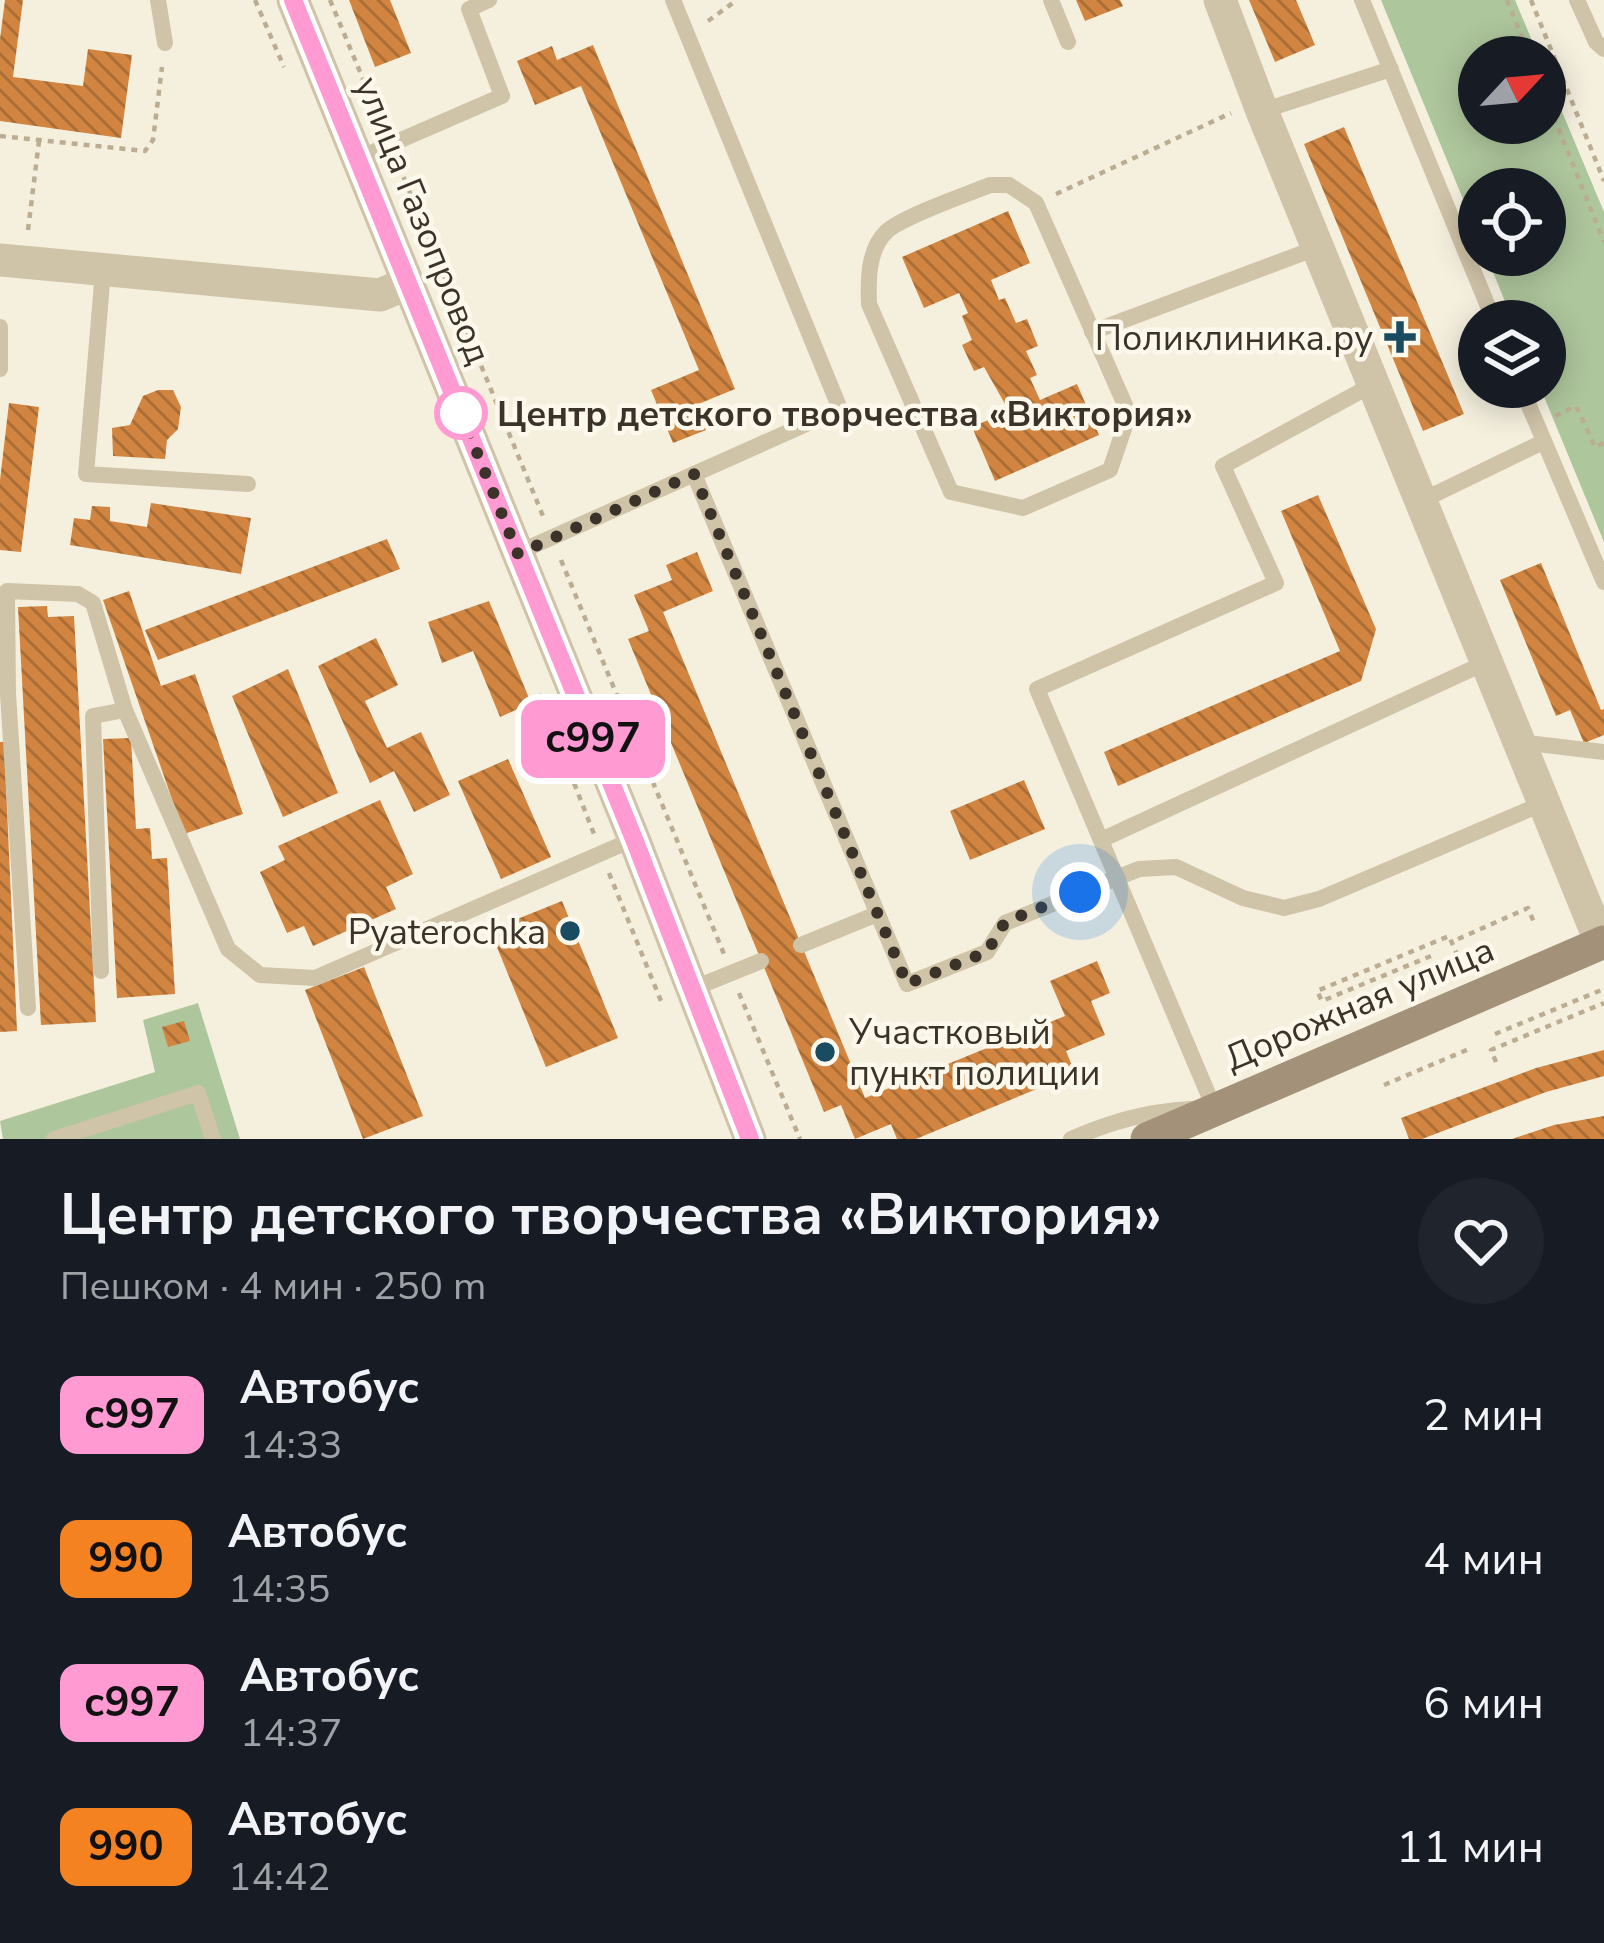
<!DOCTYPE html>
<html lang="ru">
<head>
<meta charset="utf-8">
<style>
  :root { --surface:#171b24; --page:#20242c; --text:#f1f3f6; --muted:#9ea1a6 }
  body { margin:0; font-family:"Nunito Sans",sans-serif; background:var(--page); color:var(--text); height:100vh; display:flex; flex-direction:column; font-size:45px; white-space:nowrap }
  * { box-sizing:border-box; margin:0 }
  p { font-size:39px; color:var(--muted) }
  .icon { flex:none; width:66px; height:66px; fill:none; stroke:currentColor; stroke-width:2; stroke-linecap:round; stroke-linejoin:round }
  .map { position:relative; height:1139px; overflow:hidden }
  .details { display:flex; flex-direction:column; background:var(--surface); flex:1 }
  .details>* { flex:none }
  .badge { padding:0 24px; border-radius:18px; font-size:42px; line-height:78px }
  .needle { width:78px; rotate:64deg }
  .controls { position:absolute; left:1458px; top:36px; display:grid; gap:24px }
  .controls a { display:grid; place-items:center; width:108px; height:108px; border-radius:50%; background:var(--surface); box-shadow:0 6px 30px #0003; font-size:60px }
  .you { position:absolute; width:60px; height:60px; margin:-30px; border:9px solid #fff; border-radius:50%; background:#1a73e8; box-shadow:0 0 0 18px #1a73e833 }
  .map>.badge { position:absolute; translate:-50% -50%; box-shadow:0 0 0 6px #fff }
  .round { display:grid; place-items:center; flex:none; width:126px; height:126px; border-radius:63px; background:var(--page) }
  .overview { display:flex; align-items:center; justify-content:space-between; height:204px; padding:0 60px }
  h1 { font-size:57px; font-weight:700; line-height:90px }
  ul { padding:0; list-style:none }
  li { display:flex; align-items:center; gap:36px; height:144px; padding:0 60px }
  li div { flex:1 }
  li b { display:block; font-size:45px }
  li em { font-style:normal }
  li .badge { min-width:132px; font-weight:700; text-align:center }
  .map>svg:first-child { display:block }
  .park { fill:#aec69c }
  .building { fill:url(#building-back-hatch) }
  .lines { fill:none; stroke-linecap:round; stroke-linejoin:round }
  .path { stroke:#bbad92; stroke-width:4.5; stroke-dasharray:6 6; stroke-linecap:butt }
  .service { stroke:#cfc3a8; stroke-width:16 }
  .minor { stroke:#cfc3a8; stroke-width:33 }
  .tertiary { stroke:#cfc3a8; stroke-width:33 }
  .secondary { stroke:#a39279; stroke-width:33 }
  .line-casing { stroke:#fff; stroke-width:27 }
  .line { stroke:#ff9ad2; stroke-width:18 }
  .walk { stroke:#3b3329; stroke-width:12; stroke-dasharray:0 21.6 }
  .poi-dot { fill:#1a4c61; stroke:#fcf8eb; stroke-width:4.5 }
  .stop-dot { fill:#fff; stroke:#ff9ad2; stroke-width:6 }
  .labels { text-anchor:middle; stroke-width:9; stroke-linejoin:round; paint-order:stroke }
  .street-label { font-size:36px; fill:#3b3329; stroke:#fcf8eb }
  .poi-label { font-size:36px; fill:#3b3329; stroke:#fcf8eb; text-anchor:end }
  .stop-label { font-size:36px; font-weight:bold; fill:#3b3329; stroke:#fcf8eb; text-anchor:start }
</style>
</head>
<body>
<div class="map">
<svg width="1604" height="1139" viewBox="0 0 1604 1139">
  <defs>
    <pattern id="building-back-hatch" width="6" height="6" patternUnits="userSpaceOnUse" patternTransform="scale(3)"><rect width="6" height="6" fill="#d18540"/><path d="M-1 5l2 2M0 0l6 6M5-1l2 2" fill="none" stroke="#ab6d36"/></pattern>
  </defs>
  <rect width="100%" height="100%" fill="#f5f0de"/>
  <!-- park -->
  <path class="park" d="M1381,0H1515L1539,57H1479V123H1545V71L1604,212V542L1540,387H1545V321H1513L1486,255H1545V189H1479V238Z
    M198,1003L240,1139H3L0,1121L155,1072L143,1020Z"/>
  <!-- building -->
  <path class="building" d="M5,0H23L13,77L83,86L88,49L132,55L121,138L0,121V39Z
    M349,0H390L411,53L375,67Z
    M1076,0H1120L1123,6L1085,21Z
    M1249,0H1296L1315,45L1275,62Z
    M593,45L735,389L696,405L706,430L673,443L651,390L699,370L581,86L535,105L517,61L552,46L557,60Z
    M1344,127L1464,414L1423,431L1304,144Z
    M1008,211L1030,263L991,280L999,300L1005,298L1016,323L1027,319L1038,346L1026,351L1037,375L1030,378L1040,400L1077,384L1099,435L995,481L972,427L1009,411L984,367L974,371L962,345L972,340L962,316L968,313L959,293L924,308L902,257Z
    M158,390H173L181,407L178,429L167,440L165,459L113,456L112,428L130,425L143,396Z
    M9,403L39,407L21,552L0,550V480Z
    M1318,495L1376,629L1361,681L1118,786L1104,752L1340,651L1281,511Z
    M151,503L251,518L241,574L70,545L74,518L90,520L92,506L110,507V521L147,527Z
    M387,539L400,569L158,660L145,630Z
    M697,552L713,591L663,612L865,1098L1065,1016L1050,981L1097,961L1110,993L1091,1001L1105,1035L1066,1051L1075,1073L916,1139H897L891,1124L855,1139L841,1105L824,1112L628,639L649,631L634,595L672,580L666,565Z
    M1541,563L1601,710L1604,709V735L1584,743L1570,710L1556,716L1500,580Z
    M129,591L161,686L195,674L243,814L184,834L103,600Z
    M489,601L531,703L500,717L473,651L442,663L428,622Z
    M47,606L48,617L74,616L96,1022L41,1025L18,607Z
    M376,638L398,685L365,701L387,748L421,732L450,795L414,812L394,771L370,783L318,666Z
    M288,669L338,793L283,817L232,696Z
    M131,738L136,829L150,828L152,859L167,858L175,994L117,998L103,739Z
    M0,742H4L17,1031L0,1032Z
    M508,759L551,857L501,879L458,781Z
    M1024,780L1045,829L970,860L950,811Z
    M380,800L413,874L386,887L396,909L313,946L304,926L287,933L260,872L285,860L278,846Z
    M562,901L618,1038L546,1067L490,930Z
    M364,967L423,1116L363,1139L305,990Z
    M184,1021L190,1041L168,1047L162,1027Z
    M1604,1050V1076L1546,1092L1422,1139H1409L1401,1118L1536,1068Z
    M1604,1116V1139H1512L1554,1125Z"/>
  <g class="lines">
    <!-- path -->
    <path class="path" d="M255,0L284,67
      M330,0L381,122
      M1507,0L1530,57
      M1531,0L1604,181
      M708,21L737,0
      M1545,95L1604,242
      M0,136L145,151L153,140L162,67
      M399,166L543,516
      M1056,194L1231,113
      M28,230L39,141
      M1555,416L1576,406L1595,447L1604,443
      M561,560L724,954
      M539,694L594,834
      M609,873L661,1001
      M1458,939L1528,908L1535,925
      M1431,956L1322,1001L1317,991L1449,936L1459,959
      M739,993L800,1139
      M1495,1034L1604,989
      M1496,1062L1491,1050L1604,1003
      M1384,1085L1469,1049"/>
    <!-- service -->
    <path class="service" d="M158,0L165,43
      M1051,0L1068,42
      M1362,0L1494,321
      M1577,0L1596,42L1604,49
      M1262,111L1391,69
      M357,159L502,96L469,9L489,0
      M990,185H1009L1036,203L1129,414L1110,470L1023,508L951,492L869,304C868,280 868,250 886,232C901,217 968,194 990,185Z
      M103,271L86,474L248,484
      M0,327V369
      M1092,332L1319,247
      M1521,387L1604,582
      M694,474L907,984L987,952L1005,923L1139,869L1176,867L1243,898L1284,908L1319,899L1544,803
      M1421,501L1543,442
      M517,553L840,409L673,0
      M1520,742L1604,752
      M1101,840L1487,662
      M801,945L877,914
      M101,971L93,716L125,710
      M692,989L761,961
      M28,1008L8,694L7,591L78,594L93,603L125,710L228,949L260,975L315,978L634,839
      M54,1139L198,1093L213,1139
      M1071,1139C1122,1117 1159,1109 1214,1108L1037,689L1276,583L1223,466L1374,384"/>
    <!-- minor -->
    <path class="minor" d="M1220,0L1262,111L1601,943
      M0,260L380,295L408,283"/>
    <!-- tertiary -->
    <path class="tertiary" d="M293,0L634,839L750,1139"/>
    <!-- secondary -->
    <path class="secondary" d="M1147,1139L1604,942"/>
  </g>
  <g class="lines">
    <defs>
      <path id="line" d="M293,0L634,839L750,1139"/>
    </defs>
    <!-- line casing -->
    <use href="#line" class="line-casing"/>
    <!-- line -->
    <use href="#line" class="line"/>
    <!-- walk -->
    <path class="walk" d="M461,413L518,554L694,474L907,984L987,952L1005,922L1080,892"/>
  </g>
  <!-- markers -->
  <g class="poi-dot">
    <path d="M1394 319h12v12h12v12h-12v12h-12v-12h-12v-12h12z"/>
    <circle cx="570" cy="931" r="12"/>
    <circle cx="825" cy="1052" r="12"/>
  </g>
  <circle class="stop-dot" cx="461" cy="413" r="24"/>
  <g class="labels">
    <!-- street labels -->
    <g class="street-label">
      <text transform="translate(424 220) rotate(68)" y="13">улица Газопровод</text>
      <text transform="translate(1359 1003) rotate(-23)" y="13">Дорожная улица</text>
    </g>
    <!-- poi labels -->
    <g class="poi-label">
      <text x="1373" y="350">Поликлиника.ру</text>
      <text x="546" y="944">Pyaterochka</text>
      <text x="849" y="1044" text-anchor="start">Участковый<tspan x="849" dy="41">пункт полиции</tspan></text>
    </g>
    <!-- stop labels -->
    <g class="stop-label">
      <text x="497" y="426">Центр детского творчества «Виктория»</text>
    </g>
  </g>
</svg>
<div class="controls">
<a><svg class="needle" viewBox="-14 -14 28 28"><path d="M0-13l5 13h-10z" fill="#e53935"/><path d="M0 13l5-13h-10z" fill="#9ea1a6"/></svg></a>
<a><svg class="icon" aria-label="locate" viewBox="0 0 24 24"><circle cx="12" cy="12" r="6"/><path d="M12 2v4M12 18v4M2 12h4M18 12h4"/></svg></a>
<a><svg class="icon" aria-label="layers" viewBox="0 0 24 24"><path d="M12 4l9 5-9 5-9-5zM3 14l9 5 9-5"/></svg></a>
</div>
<div class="you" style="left:1080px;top:892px"></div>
<b class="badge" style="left:593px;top:739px;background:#ff9ad2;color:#111">с997</b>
</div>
<section class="details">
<div class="overview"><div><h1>Центр детского творчества «Виктория»</h1><p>Пешком · 4 мин · 250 m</p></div><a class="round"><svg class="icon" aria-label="heart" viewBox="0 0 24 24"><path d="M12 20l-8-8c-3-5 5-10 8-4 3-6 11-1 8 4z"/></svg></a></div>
<ul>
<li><span class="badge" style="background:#ff9ad2;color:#111">с997</span><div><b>Автобус</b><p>14:33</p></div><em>2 мин</em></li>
<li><span class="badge" style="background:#f58220;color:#111">990</span><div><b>Автобус</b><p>14:35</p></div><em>4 мин</em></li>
<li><span class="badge" style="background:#ff9ad2;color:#111">с997</span><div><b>Автобус</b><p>14:37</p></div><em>6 мин</em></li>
<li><span class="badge" style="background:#f58220;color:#111">990</span><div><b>Автобус</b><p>14:42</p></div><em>11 мин</em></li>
</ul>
</section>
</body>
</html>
